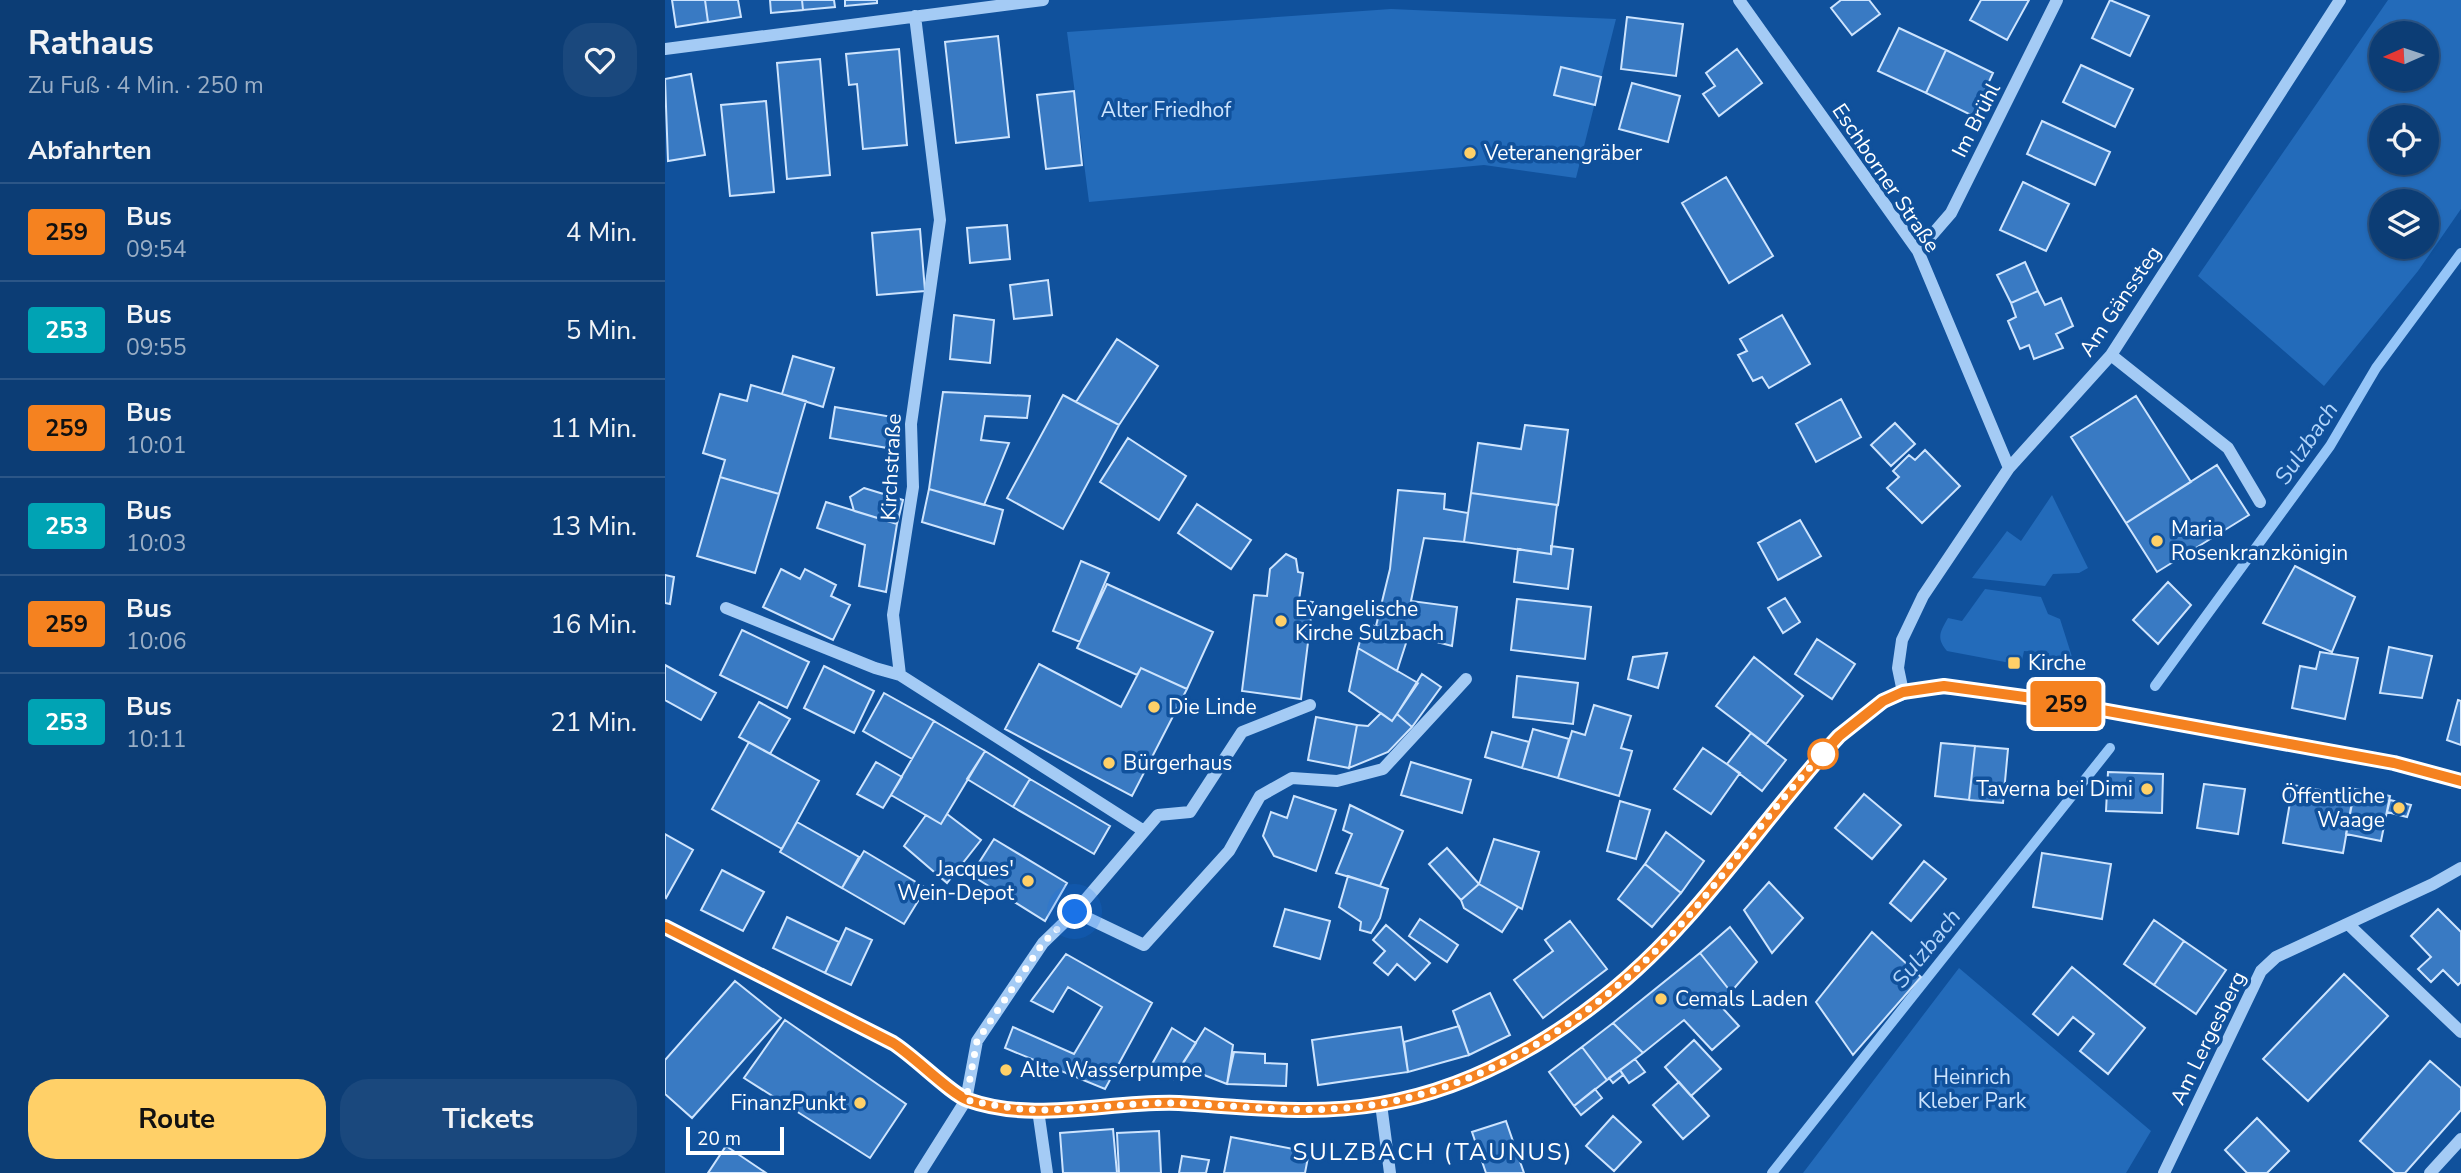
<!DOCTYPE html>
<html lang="de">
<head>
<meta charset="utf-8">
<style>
  :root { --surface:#0c3d75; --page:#1a487d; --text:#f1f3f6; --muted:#9aaec5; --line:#2c5687; --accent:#ffd068 }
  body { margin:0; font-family:"Nunito Sans",sans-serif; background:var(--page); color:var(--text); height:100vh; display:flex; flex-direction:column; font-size:26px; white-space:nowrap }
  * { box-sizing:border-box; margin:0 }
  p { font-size:23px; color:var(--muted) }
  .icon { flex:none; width:38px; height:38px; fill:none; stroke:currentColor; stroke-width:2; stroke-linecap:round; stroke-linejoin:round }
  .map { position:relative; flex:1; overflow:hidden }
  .drawer { display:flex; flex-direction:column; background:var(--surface); width:665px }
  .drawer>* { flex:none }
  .badge { padding:0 14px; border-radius:5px; font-size:24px; line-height:46px }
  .needle { width:46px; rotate:267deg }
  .tools { position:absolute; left:1704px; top:21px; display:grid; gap:14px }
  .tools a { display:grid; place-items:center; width:70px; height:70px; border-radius:50%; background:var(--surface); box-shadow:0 2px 5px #0004,0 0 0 2px var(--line); font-size:35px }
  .scale { position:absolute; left:21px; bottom:18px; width:98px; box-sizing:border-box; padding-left:7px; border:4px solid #fff; border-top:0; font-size:19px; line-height:24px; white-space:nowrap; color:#fff; -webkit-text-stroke:5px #10519c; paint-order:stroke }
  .you { position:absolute; width:35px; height:35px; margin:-18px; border:5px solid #fff; border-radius:50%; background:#1a73e8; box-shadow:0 0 0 10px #1a73e833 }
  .map>.badge { position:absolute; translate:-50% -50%; box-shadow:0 0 0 4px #fff }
  h2 { padding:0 28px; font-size:26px; line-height:63px }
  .round { display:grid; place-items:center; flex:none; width:74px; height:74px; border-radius:28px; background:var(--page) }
  .headline { display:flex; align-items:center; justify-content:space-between; height:119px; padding:0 28px }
  h1 { font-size:33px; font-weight:700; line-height:52px }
  .action { display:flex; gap:14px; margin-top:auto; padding:14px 28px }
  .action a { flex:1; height:80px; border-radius:28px; background:var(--accent); color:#111; font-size:28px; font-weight:700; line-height:80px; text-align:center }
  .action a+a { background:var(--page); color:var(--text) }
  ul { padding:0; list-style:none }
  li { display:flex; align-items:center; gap:21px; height:98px; padding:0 28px; border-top:2px solid var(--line) }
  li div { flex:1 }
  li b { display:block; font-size:26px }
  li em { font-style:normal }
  li .badge { min-width:77px; font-weight:700; text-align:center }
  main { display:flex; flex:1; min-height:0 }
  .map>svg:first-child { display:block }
  .green { fill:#236bba; fill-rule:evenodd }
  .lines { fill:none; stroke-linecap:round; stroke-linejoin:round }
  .stream { stroke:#96c6f8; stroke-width:10 }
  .building { fill:#397ac3; stroke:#cde4fe; stroke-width:2 }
  .minor { stroke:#a4cbf5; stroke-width:12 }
  .line-casing { stroke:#fff; stroke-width:16 }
  .line { stroke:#f58220; stroke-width:10 }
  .walk { stroke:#fff; stroke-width:7; stroke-dasharray:0 12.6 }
  .poi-dot { fill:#ffd068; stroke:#10519c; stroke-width:2.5 }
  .stop-dot { fill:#fff; stroke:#f58220; stroke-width:3.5 }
  .labels { text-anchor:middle; stroke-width:7; stroke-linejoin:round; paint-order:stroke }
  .park-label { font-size:21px; fill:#cde4fe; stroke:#10519c }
  .street-label { font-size:21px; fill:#fff; stroke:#10519c }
  .poi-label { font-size:21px; fill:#fff; stroke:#10519c; text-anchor:start }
  .water-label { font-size:23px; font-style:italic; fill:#b1d5fb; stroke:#10519c }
  .quarter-label { font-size:24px; letter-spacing:2px; fill:#fff; stroke:#10519c }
</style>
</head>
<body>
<main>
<section class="drawer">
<div class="headline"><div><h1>Rathaus</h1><p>Zu Fuß · 4 Min. · 250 m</p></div><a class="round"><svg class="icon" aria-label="heart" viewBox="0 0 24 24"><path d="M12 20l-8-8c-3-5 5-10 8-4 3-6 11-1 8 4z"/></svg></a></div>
<h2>Abfahrten</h2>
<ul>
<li><span class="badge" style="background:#f58220;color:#111">259</span><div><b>Bus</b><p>09:54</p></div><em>4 Min.</em></li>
<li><span class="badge" style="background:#00a3b4;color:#fff">253</span><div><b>Bus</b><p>09:55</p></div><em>5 Min.</em></li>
<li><span class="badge" style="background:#f58220;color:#111">259</span><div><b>Bus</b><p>10:01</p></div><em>11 Min.</em></li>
<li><span class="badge" style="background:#00a3b4;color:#fff">253</span><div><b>Bus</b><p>10:03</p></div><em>13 Min.</em></li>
<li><span class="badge" style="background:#f58220;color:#111">259</span><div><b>Bus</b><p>10:06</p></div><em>16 Min.</em></li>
<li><span class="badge" style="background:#00a3b4;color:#fff">253</span><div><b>Bus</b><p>10:11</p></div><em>21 Min.</em></li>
</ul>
<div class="action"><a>Route</a><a>Tickets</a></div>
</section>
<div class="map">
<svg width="1796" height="1173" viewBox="0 0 1796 1173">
  <rect width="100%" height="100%" fill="#10519c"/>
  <!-- green -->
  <path class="green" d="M1723,0H1796V209L1753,271L1659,386L1533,276ZM1762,33V79H1717V33ZM1762,117V163H1717V117ZM1762,201V247H1717V201Z
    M726,9L951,19L911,178L819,165L424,202L402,32Z
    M1387,495L1423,568L1414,573L1388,574L1380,586L1307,578L1342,531L1356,541Z
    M1320,589L1376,597L1383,614L1395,619L1409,663L1403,670H1384V653L1359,651L1356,665L1282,651C1271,638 1275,632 1283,618L1297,621Z
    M1294,968L1486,1131L1461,1173H1138Z"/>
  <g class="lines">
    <!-- stream -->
    <path class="stream" d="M1490,686L1665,446L1711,368L1796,253
      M1107,1173L1445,748"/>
  </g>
  <!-- building -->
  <path class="building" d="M7,0H40L43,22L11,27Z
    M40,0H73L76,17L43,22Z
    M105,0H137L138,10L106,13Z
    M137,0H169L170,7L138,10Z
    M180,0H212V3L180,6Z
    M1176,0H1204L1215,14L1187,35L1166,8Z
    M1316,0H1364L1342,40L1305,20Z
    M1445,0L1484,16L1465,56L1427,38Z
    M962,17L1018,24L1011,76L956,69Z
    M1234,28L1281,50L1261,93L1213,71Z
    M333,36L344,137L291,143L280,42Z
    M234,49L242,145L198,149L192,84L184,85L181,54Z
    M1072,49L1097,83L1054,116L1038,94L1050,86L1041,73Z
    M1281,50L1328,73L1308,116L1261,93Z
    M155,59L165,175L122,179L112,63Z
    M1416,65L1468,89L1450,127L1398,102Z
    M896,67L936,77L930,105L889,95Z
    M26,74L40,155L3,161L0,79Z
    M967,83L1015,96L1003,142L954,129Z
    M409,91L417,165L381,169L372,95Z
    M101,101L109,192L65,196L56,105Z
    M1377,121L1445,152L1430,185L1362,154Z
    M1061,177L1108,256L1064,283L1017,203Z
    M1358,182L1404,204L1381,251L1335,230Z
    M342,225L345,259L305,263L302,228Z
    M255,229L260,291L212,295L207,233Z
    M1360,262L1373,291L1346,303L1332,275Z
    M383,280L387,315L349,319L345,285Z
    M1373,291L1380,305L1396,298L1408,326L1391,334L1398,348L1369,359L1364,345L1355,349L1343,321L1351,317L1346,303Z
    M289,315L329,320L325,363L285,359Z
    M1117,315L1145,364L1104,388L1097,377L1088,381L1073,355L1082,351L1075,339Z
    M452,339L493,366L454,425L411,402Z
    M128,356L169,368L158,407L117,394Z
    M86,385L141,401L114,494L55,477L60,460L38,453L55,394L82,401Z
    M278,392L365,396L362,418L320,416L316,440L344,443L319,505L264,489Z
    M398,395L454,425L398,529L342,498Z
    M1471,396L1526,482L1461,523L1406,437Z
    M1176,399L1196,437L1151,462L1131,424Z
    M170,407L233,418L228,449L165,438Z
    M1230,423L1250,444L1226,466L1206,445Z
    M860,425L903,430L893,505L806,493L813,443L856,449Z
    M463,438L521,476L494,520L435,482Z
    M1260,450L1295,486L1257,523L1222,488L1234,477L1228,471L1244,455L1250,460Z
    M1552,465L1584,515L1492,572L1461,523Z
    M55,477L114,494L90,573L32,556Z
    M199,488L238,500L232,524L189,511L185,497Z
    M264,489L338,510L329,544L257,522Z
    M733,490L780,494L779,509L803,513L799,542L759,538L746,601L792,607L787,646L711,626L725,569Z
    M806,493L892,505L886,554L799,542Z
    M161,502L232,524L221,592L194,586L200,545L152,528Z
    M532,504L586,540L566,569L513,533Z
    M1135,520L1156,556L1113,580L1093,543Z
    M886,546L908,549L903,589L849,582L853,549L886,554Z
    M621,554L631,559L633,572L638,573L634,600L648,602L636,699L577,691L589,595L602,596L605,569Z
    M416,561L444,573L415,642L388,631Z
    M1630,566L1690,597L1667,652L1598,623Z
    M116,569L135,579L140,569L171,585L166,596L185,605L168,640L98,607Z
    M0,575L9,577L5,604L0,603Z
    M1503,582L1526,605L1493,644L1468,620Z
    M442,584L548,632L522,689L476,668L472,675L412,648Z
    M1120,598L1135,622L1118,633L1103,608Z
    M852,599L926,607L920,659L846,650Z
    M700,623L743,637L732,671L693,648Z
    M77,630L144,662L122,708L55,675Z
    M1152,639L1190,664L1167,699L1130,674Z
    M1724,647L1767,656L1757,698L1715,693Z
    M693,648L753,683L727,721L684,691Z
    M1655,652L1693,658L1680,719L1627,708L1635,666L1651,669Z
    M1002,653L993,688L963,679L968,657Z
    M1089,657L1138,696L1101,744L1051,706Z
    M374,664L456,707L476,668L522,689L467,796L340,729Z
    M0,665L51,693L36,720L0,700Z
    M159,666L209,691L189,733L139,708Z
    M757,674L776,687L747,727L732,714Z
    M852,676L913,683L908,724L848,717Z
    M219,693L269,721L247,759L198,731Z
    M1793,700L1796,701V745L1782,740Z
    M94,702L125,719L105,754L74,737Z
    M929,705L966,716L956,748L967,751L954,796L893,778L907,731L920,735Z
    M716,713L727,721L732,714L747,727L723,752L684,768L692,725L703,726Z
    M651,717L692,725L684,768L643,760Z
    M269,721L320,751L276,824L226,795Z
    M868,729L904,739L893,778L857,768Z
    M827,732L864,742L857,768L820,757Z
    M1086,733L1121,760L1097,791L1062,764Z
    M84,742L154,781L117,849L47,809Z
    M1276,743L1310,746L1304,800L1270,796Z
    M1310,746L1343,749L1338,803L1304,800Z
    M1038,748L1075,773L1046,814L1009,789Z
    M320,751L365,779L348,807L302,779Z
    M211,762L237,777L218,808L192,794Z
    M746,762L806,780L797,813L736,795Z
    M1443,772L1498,774L1497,813L1441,811Z
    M365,779L445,826L429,854L348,807Z
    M1539,784L1580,789L1573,834L1532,828Z
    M1628,785L1688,796L1678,853L1618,843Z
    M1690,789L1725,796L1716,841L1681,834Z
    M1199,794L1236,825L1207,859L1170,828Z
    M629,796L671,810L651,871L609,856L598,836L606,812L622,818Z
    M1725,800L1746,805L1742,817L1722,812Z
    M955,801L985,810L971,859L942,851Z
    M685,805L738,831L715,886L671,873L687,834L678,830Z
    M282,814L316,840L282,883L239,846L261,815L276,824Z
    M132,822L194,857L177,888L115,852Z
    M1001,832L1039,861L1016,893L980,864Z
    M0,834L28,850L1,898L0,897Z
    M329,839L402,883L380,921L306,875Z
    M829,839L874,852L857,909L814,884Z
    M782,848L814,884L796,900L764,864Z
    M199,851L261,888L239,924L177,888Z
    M1377,853L1446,864L1437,919L1368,907Z
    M1259,861L1281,879L1246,921L1225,903Z
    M980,864L1016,893L987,927L953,899Z
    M57,870L99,892L78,931L36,910Z
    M683,876L723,889L715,918L706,933L695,930L696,922L674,907Z
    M1104,882L1138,918L1107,953L1079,910Z
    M814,884L853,907L837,932L799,908L796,900Z
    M620,909L665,921L655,959L609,946Z
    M1773,909L1796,932V982L1793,985L1778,970L1766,982L1753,969L1766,957L1746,936Z
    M122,917L174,942L160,973L108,948Z
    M755,919L793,945L782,962L744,936Z
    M1489,920L1519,941L1489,985L1459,964Z
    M905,921L942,969L878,1018L849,980L888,951L880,940Z
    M721,925L765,963L750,980L732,964L723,975L709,963L720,951L708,940Z
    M1065,927L1092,962L1066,992L1035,953Z
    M181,928L207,940L186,985L160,973Z
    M1207,932L1256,977L1188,1055L1151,1002Z
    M1519,941L1561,970L1531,1014L1489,985Z
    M1035,953L1066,992L1053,1003L1074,1026L1047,1050L1019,1020L978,1053L948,1023Z
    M401,954L487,1003L440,1089L340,1048L348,1027L409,1054L437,1007L403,987L388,1012L366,1001Z
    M1407,967L1480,1028L1443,1074L1415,1051L1429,1034L1408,1017L1393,1035L1368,1014Z
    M1679,974L1723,1016L1643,1101L1598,1059Z
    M70,981L116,1018L27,1118L0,1094V1060Z
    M825,993L845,1035L804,1055L788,1011Z
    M120,1020L241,1104L205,1158L79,1078Z
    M948,1023L978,1053L942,1080L917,1047Z
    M794,1026L804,1055L743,1072L739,1042Z
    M736,1027L743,1072L653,1085L647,1040Z
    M507,1028L531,1043L508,1079L486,1066Z
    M540,1028L568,1045L562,1084L516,1066Z
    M1029,1040L1056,1069L1026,1096L1000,1067Z
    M917,1047L942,1080L909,1106L884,1072Z
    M569,1052L600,1054V1063L622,1064L621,1086L562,1084Z
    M970,1059L980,1072L964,1083L955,1070Z
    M1765,1061L1796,1088V1110L1740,1173H1730L1695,1141Z
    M955,1070L958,1075L948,1083L944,1078Z
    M1014,1082L1044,1116L1018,1139L988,1105Z
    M930,1089L937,1098L916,1115L909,1106Z
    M948,1116L976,1142L949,1171L921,1146Z
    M1592,1118L1624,1151L1602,1173H1582L1560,1150Z
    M841,1121L859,1173H821L807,1132Z
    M448,1129L452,1173H398L395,1133Z
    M494,1131L496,1173H454L452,1133Z
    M566,1137L644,1152L640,1173H559Z
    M61,1146L101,1173H43Z
    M517,1156L544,1160L541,1173H514Z"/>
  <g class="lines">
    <!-- minor -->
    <path class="minor" d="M1074,0L1253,251L1344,468
      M250,16L275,220L246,424L248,487L228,615L235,675L479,831
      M0,49L378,0
      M1253,251L1286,213L1392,0
      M1446,355L1563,448L1595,502
      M61,608L210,668L235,675
      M1238,692L1233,668L1237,640L1258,596L1344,468L1446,355L1675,0
      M410,912L479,945L564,851L595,796L627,778L672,781L718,769L801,679
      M1683,924L1796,1032
      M0,927L228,1043C248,1056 287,1095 303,1100C370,1124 446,1100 514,1103C581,1107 648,1116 715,1104C832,1084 941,1008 1020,920C1073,861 1120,795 1174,736C1235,683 1256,684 1335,693L1729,763L1796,781
      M716,1104L725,1173
      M373,1110L382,1173
      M255,1173L301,1100L312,1041L378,943L410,912L493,815L525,812L577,732L645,705
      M1499,1173L1596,971L1611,957L1768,884L1796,868
      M1765,1173L1796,1139"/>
  </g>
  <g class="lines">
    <defs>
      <path id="line" d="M0,927L228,1043C249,1056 287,1095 303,1100C370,1124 446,1100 514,1103C581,1107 648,1116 715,1104C831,1085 942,1008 1020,920C1073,861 1120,795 1174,736L1218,701L1238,692L1279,686L1382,700L1729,763L1796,781"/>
    </defs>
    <!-- line casing -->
    <use href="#line" class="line-casing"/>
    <!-- line -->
    <use href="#line" class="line"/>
    <!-- walk -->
    <path class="walk" d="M410,912L378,943L312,1041L301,1100C325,1104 350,1110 374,1110C420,1110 466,1102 512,1103C568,1105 624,1113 681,1108C813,1097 932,1018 1019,921C1067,867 1108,805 1158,754"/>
  </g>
  <!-- markers -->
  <g class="poi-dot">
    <circle cx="805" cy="153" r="7"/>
    <circle cx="1492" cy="541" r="7"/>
    <circle cx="616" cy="621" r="7"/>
    <rect x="1342" y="656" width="14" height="14" rx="3.5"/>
    <circle cx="489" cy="707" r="7"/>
    <circle cx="444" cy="763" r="7"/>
    <circle cx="1482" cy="789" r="7"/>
    <circle cx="1734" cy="808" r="7"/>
    <circle cx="363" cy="881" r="7"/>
    <circle cx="996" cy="999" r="7"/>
    <circle cx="341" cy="1070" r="7"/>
    <circle cx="195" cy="1103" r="7"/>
  </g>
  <circle class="stop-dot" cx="1158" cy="754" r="14"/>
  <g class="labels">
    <!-- park labels -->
    <g class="park-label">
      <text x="501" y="117">Alter Friedhof</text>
      <text x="1307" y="1084">Heinrich<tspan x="1307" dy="24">Kleber Park</tspan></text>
    </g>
    <!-- street labels -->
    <g class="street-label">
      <text transform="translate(1311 120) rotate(-63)" y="7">Im Brühl</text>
      <text transform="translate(1221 178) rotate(56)" y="7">Eschborner Straße</text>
      <text transform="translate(1455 301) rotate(-56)" y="7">Am Gänssteg</text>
      <text transform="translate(226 467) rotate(-87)" y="7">Kirchstraße</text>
      <text transform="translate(1543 1038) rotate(-64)" y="7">Am Lergesberg</text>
    </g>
    <!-- poi labels -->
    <g class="poi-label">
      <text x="819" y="160">Veteranengräber</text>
      <text x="1506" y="536">Maria<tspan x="1506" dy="24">Rosenkranzkönigin</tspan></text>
      <text x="630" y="616">Evangelische<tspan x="630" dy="24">Kirche Sulzbach</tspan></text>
      <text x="1363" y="670">Kirche</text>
      <text x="503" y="714">Die Linde</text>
      <text x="458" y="770">Bürgerhaus</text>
      <text x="1468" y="796" text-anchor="end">Taverna bei Dimi</text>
      <text x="1720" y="803" text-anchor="end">Öffentliche<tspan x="1720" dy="24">Waage</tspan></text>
      <text x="349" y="876" text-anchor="end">Jacques'<tspan x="349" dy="24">Wein-Depot</tspan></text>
      <text x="1010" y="1006">Cemals Laden</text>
      <text x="355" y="1077">Alte Wasserpumpe</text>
      <text x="181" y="1110" text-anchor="end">FinanzPunkt</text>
    </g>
    <!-- water labels -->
    <g class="water-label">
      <text transform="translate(1641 443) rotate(-56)" y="8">Sulzbach</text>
      <text transform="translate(1261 948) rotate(-51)" y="8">Sulzbach</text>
    </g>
    <!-- quarter labels -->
    <g class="quarter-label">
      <text x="768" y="1160">SULZBACH (TAUNUS)</text>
    </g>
  </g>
</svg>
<div class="tools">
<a><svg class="needle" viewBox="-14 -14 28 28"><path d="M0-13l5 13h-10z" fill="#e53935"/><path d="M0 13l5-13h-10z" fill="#9aaec5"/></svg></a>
<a><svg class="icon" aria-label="locate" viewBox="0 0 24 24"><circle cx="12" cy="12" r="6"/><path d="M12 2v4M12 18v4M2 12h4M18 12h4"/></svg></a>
<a><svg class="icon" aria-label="layers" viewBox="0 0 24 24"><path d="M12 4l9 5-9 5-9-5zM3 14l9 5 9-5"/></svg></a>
</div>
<div class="scale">20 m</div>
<div class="you" style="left:410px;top:912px"></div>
<b class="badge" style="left:1401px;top:704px;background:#f58220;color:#111">259</b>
</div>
</main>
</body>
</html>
